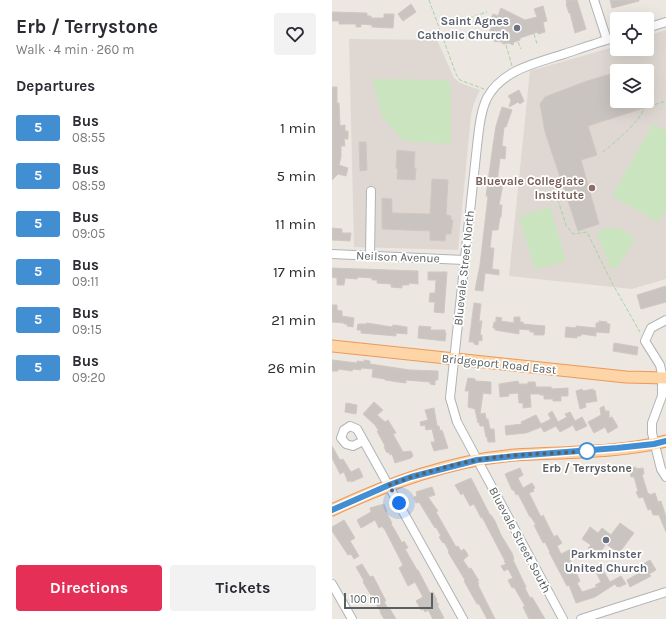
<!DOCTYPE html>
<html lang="en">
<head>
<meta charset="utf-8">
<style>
  :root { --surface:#fff; --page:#f2f2f3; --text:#2b2b33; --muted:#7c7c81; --accent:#e52f56 }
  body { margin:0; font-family:Karla,sans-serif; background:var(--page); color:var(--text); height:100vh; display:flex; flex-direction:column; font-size:15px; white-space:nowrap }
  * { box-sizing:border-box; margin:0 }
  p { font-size:13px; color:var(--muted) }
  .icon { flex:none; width:22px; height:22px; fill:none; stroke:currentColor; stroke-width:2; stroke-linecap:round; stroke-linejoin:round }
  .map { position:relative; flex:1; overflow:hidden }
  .drawer { display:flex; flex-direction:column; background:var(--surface); width:332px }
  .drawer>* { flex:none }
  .badge { padding:0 8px; border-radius:3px; font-size:14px; line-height:26px }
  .tools { position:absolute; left:278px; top:12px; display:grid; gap:8px }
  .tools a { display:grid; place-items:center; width:44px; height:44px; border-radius:4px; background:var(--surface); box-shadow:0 4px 16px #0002; font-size:20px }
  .scale { position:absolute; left:12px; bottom:10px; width:89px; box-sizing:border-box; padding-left:4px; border:2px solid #5a6062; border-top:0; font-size:11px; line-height:14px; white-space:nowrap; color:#5a6062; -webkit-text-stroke:3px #fff; paint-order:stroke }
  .you { position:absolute; width:20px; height:20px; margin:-10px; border:3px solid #fff; border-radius:50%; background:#1a73e8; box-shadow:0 0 0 6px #1a73e833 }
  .map>.badge { position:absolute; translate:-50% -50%; box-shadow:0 0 0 2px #fff }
  h2 { padding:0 16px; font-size:15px; line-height:36px }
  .round { display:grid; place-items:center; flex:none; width:42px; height:42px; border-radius:4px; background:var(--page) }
  .headline { display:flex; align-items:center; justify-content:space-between; height:68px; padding:0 16px }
  h1 { font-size:19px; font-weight:700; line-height:30px }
  .action { display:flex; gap:8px; margin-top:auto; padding:8px 16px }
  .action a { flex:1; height:46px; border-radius:4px; background:var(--accent); color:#fff; font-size:16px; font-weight:700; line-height:46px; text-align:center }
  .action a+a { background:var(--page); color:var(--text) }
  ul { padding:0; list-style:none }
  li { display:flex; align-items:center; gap:12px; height:48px; padding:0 16px }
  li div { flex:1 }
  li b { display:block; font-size:15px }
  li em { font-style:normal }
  li .badge { min-width:44px; font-weight:700; text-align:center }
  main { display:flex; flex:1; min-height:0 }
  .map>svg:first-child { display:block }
  .education { fill:#dfd8d2; fill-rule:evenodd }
  .green { fill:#c9e4be }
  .building { fill:#cac4c1; stroke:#d1c7c0 }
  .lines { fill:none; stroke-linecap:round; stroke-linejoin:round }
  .minor-casing { stroke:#afb4b7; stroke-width:10 }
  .major-casing { stroke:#ee9859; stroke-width:13 }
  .path { stroke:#a3d5a1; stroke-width:1; stroke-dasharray:4 2; stroke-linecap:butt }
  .minor { stroke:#fff; stroke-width:8 }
  .major { stroke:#fdd5a6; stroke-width:11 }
  .line-casing { stroke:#fff; stroke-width:9 }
  .line { stroke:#418ed3; stroke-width:6 }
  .walk { stroke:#5a6062; stroke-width:4; stroke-dasharray:0 7.2 }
  .worship-dot { fill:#6b7280; stroke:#fff; stroke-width:1.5 }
  .education-dot { fill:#8d6e63; stroke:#fff; stroke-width:1.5 }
  .stop-dot { fill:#fff; stroke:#418ed3; stroke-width:2 }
  .labels { text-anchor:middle; stroke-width:3.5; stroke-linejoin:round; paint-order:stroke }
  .worship-label { font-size:12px; font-weight:bold; fill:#5b616d; stroke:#fff; text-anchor:end }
  .education-label { font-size:12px; font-weight:bold; fill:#785e54; stroke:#fff; text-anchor:end }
  .street-label { font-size:12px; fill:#5a6062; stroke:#fff }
  .stop-label { font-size:12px; font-weight:bold; fill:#5a6062; stroke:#fff }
</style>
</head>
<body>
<main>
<section class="drawer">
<div class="headline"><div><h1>Erb / Terrystone</h1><p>Walk · 4 min · 260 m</p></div><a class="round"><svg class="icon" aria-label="heart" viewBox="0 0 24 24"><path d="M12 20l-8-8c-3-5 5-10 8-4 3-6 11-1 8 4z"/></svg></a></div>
<h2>Departures</h2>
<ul>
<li><span class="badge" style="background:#418ed3;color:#fff">5</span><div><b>Bus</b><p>08:55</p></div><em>1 min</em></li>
<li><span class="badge" style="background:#418ed3;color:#fff">5</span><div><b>Bus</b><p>08:59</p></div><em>5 min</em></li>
<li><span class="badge" style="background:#418ed3;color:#fff">5</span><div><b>Bus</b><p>09:05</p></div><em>11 min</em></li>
<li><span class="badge" style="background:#418ed3;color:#fff">5</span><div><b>Bus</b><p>09:11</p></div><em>17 min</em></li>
<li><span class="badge" style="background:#418ed3;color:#fff">5</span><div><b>Bus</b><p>09:15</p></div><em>21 min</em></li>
<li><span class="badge" style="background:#418ed3;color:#fff">5</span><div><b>Bus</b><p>09:20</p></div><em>26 min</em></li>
</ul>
<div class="action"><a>Directions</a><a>Tickets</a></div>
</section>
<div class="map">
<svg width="334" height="619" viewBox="0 0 334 619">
  <rect width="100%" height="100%" fill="#ece7e1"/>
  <!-- education -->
  <path class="education" d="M334,30V279L300,289L177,276L198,71L285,46V49H315V36ZM285,71H315V101H285Z
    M17,39L105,40L122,78L128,83L148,90L142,103L139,115L126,250L22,247Z"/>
  <!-- green -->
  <path class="green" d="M40,79L114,80L119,85V144L72,141L50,117Z
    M321,124L334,131V209L326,222L280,196Z
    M218,207L234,261L203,270L187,217Z
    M278,228C290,228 296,231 303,240L284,269L278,267L265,234L271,229Z"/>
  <!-- building -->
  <path class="building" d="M234,0H245L254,29L243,33L238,13H237L234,4L235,3Z
    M278,0H307V1L280,8Z
    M79,4L84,12L71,21L66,14Z
    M211,6L215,21L211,22L213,32L206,34V32L188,38V40L182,42L181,45L177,43L171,44L170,42L161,41L162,35L157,32L163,21L159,19L161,14L166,16L169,8L193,20L205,17L202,9Z
    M0,12L35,13V16H39V18H52V14H62L61,28L40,27V25L29,24V27H24V24H7V21H0Z
    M285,72V101H316L318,106L256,126L265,155L249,160L267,224L246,231L213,132L208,104L213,97L252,82Z
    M0,87H5V103H7L8,126L13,125V131H16V139H12L13,146H9V157L7,165L16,168L14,176L6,174L0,180Z
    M187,90L192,101L188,104L186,102L177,107L179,100L176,96Z
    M170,107L180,110L174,127H172L170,146L174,147L173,159L168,158L166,175V178H172L167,205H170L169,217H168L166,230H160L158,248H162L160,269L167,270V275L153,273L151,291L143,290L148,265L156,196H154L161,145L164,126Z
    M27,142H34L35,170L28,171Z
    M65,150L83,152L82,168H84L83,180L65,179L66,169L64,168Z
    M100,179L116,180L114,215L119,216V220H121L119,234H114L113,241L98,240V231L50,229V198L60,199V213L98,214Z
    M0,228L10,229V233H19L18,241L0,240Z
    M0,268L86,271V284L77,283V285H70V288L59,287V284L45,283V280H40V278L26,277L25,279L13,278L12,285H5V278L0,277Z
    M96,272H115L112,313L102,312L103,302H97L98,293H103L104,280H96Z
    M334,286V302L309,309L305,295Z
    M142,303L149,304L147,321H150L148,335H150V341L147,340L146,345L142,344V342H137Z
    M0,305H5V310L10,311V316L22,318L21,327L15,326V324H12V323L0,322Z
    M164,317L170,318L169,321L182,323V317H188V322H191V324L213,326L212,335H202V332H198V330L187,329V334L163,330V328H161L162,322H164Z
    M267,321L275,322V324H278L277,333L264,332V336L249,334V336H245V338L233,337L234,327L244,328V326L264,328V323H267Z
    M35,323L60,327L61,325L75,327V334L64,333V336L29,333V330H25L26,324H34Z
    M87,326L99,327L98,330H113V332L114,333L113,341L86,338Z
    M282,343L306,347L305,355L281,351Z
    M0,360L25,363V361L32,362V360L38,361V364L78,370L106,371V380H103V385L98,384V382L74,380V383L66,382L53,380V379L40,377L41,369L29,368V370L21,369L20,371L6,369V371H0Z
    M136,378L143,379V381L159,382V394L151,393L148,414L153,413L154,419H156L158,429H162L163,442H156L155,437H154L152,426H148L147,422L146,423L143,409L136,407L137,391H133Z
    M186,381L187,384H196V382H203L204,387H219L220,389L236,388V396H229V401H221V399H212V395H208V394H198L199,407L191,408V403H187L186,393L176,394L177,396L168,397L167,384Z
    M250,389L251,391L261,389V391L263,390L265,401L253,403L254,407L248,409L244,391Z
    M42,402L51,410L45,415L53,422L56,420L64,433L61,434L71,452L79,451L81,456L79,458L63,463L60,454L58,455L57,452L55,453L52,447L53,446L45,431H47L43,425L31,414Z
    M14,403L25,405L24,414L13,412Z
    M272,406L273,411H277V418L280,417L286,427L276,433L273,427L262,433L256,422L269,415L268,408Z
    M102,408L105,426H107L108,431L110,430L116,448L102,451L99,442H103L100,429L94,430L93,425L89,426L88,422L96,420L93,410Z
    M220,411L226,422L235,417L233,414L238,412L243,421L250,417L255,426L244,431L241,425L228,432L224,426L212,432L209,427L194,433L174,435L173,426L190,424L189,422L204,415L209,424L219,419L216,414Z
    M0,446L8,460L11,459L19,472L27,468L31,477L19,482V480L16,482L12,472L8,474L0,458Z
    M304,467V469L311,468L312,474L310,475L316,494L317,493L318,495L323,493L326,502L329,501L334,517V532L327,515H321L319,509L316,510L311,497L307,498L304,492L306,491L302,477H299L297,469Z
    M188,468L191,475L186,478L191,488L200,483L203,488L201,489L202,491L197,493L209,517L211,515L222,537L225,535L230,543L225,546L229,554L241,548L244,555L237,558L248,581L245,583L250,592L265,587L263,585L269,582L264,572H265L264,566L268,565L278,582L289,576L294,584L287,587L286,586L285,587L283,584L263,597L244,603L237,585L235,586L217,552H218L213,542L211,543L202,525H204L199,517H198L186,494L184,495L182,490H180L173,474Z
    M139,478L158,515H159L163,521L169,535L180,553L182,559L181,560L194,587L193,588L198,598L200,597L213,619H197L191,607L193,606L182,587L180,588L176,580L181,578L176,569L172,571L169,566L174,564L172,561H173L150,517L149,518L142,504L138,506L131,493L129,495L123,485Z
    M100,487L103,495L96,497L106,511L104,512L124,547L126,546L129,551L132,549L135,553L136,556L131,560L137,569L139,568L147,581H145L147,584L146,585L163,619H155L147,604H145L132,581L133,580L116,552L117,551L112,542L111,543L107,537L109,536L104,527L103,528L87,502L84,503L82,497L85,496L84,492Z
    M52,504L55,512H54L60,523L59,524L64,532L70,543L72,541L76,548L73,549L85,570H86L98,593L101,592L105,600L104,601L107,605H105L112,618L110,619H101L96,610L93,612L91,609L89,610L87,606L84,601L91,597L83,582L76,586L67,568L71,565L52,528H51L50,526L47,528L43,520L29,528L25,520L39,512L38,508Z
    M12,520L23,538L18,541L27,556L22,559L19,554L16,555L0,531V527Z
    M288,523L302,533L287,553L274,544L266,555L256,548L259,545L250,539L258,527L266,533L270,528L279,535Z
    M318,560L324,570L317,574L319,576L298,587L295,580L309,572L306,567Z
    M30,564L38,577L41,576L54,601L52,602L57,610L58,609L64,619H52L48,612H49L31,582L32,581L24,567Z"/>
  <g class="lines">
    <defs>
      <path id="minor" d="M262,0L275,40
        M315,28L334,22
        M0,254L132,260
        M38,256L39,191
        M334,320L319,328L313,341L328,365L330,374V396L320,423V433L329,469L334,477
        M31,441L21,446L14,444L9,438L12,430L18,426L25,429L131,619
        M0,584L20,619
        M231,619L125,422L118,398L145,146C147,130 148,113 155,98C170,70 204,63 232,54C250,48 267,42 285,37
        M249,619L334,592"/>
      <path id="major" d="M0,346L294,377L334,378
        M0,510C58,483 119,460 183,455C232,452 287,453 334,441"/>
    </defs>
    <!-- minor casing -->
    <use href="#minor" class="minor-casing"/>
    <!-- major casing -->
    <use href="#major" class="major-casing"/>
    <!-- path -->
    <path class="path" d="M97,0L124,74L128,80L152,89
      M137,18L155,12
      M202,34L205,44
      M186,42L189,49
      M174,45L180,66
      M271,152C283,142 308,122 312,108L334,101
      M224,194L234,225L241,234L255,232L280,283L308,332"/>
    <!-- minor -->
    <use href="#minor" class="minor"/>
    <!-- major -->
    <use href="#major" class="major"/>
  </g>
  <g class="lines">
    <defs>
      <path id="line" d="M0,510L57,485L79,477L145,460L182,456L285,448L322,444L334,441"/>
    </defs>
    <!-- line casing -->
    <use href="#line" class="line-casing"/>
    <!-- line -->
    <use href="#line" class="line"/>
    <!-- walk -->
    <path class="walk" d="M67,503L57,485C85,475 116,465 146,460C183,453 222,454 260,451H255"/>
  </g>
  <!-- markers -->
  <g class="worship-dot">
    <circle cx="185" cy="28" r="4"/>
    <circle cx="274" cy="540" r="4"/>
  </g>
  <circle class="education-dot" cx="260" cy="188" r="4"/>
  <circle class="stop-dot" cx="255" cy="451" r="8"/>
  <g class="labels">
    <!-- worship labels -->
    <g class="worship-label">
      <text x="177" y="25">Saint Agnes<tspan x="177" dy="14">Catholic Church</tspan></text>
      <text x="274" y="558" text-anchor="middle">Parkminster<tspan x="274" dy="14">United Church</tspan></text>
    </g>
    <!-- education labels -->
    <g class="education-label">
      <text x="252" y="185">Bluevale Collegiate<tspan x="252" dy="14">Institute</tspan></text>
    </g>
    <!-- street labels -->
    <g class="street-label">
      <text transform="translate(66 257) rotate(2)" y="4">Neilson Avenue</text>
      <text transform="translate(132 268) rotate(-84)" y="4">Bluevale Street North</text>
      <text transform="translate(167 364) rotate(6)" y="4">Bridgeport Road East</text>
      <text transform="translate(188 540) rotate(62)" y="4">Bluevale Street South</text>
    </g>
    <!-- stop labels -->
    <g class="stop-label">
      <text x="255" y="472">Erb / Terrystone</text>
    </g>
  </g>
</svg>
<div class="tools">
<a><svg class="icon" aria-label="locate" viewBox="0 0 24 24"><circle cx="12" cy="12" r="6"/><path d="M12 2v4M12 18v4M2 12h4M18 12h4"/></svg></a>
<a><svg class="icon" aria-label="layers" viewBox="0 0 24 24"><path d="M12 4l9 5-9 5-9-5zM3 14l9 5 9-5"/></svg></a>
</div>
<div class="scale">100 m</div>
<div class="you" style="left:67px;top:503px"></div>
</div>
</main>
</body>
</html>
